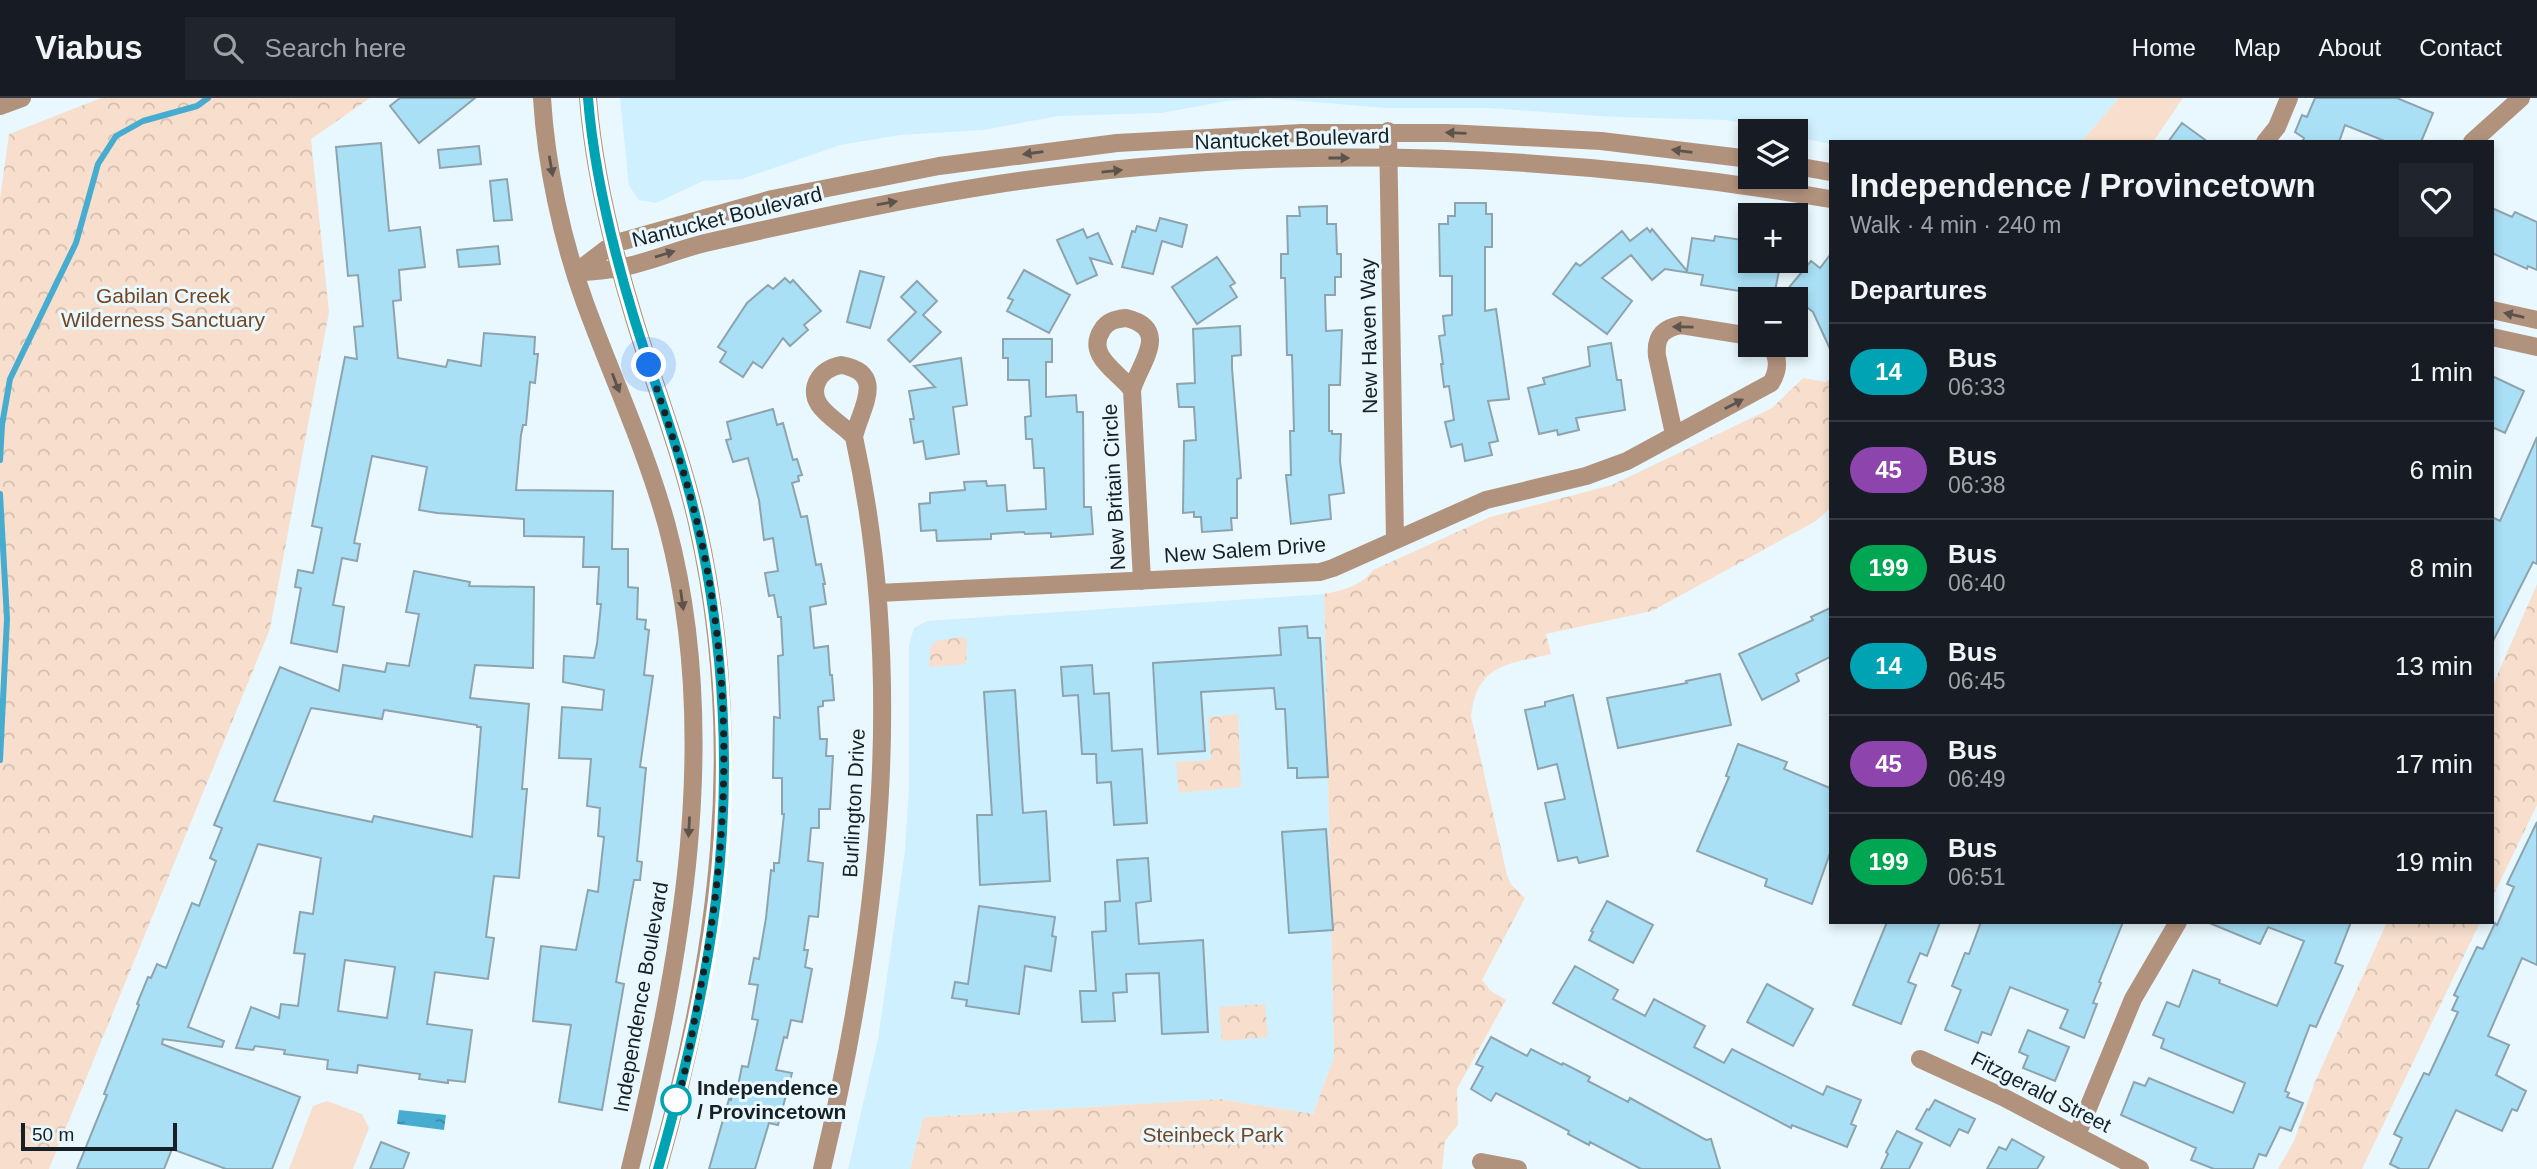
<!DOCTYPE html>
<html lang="en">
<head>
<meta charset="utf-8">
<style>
  :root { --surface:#171b24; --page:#20242c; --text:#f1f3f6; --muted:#9ea1a6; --line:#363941 }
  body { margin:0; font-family:Helvetica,sans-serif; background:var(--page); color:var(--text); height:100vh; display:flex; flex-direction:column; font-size:26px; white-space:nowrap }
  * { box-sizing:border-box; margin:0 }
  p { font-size:23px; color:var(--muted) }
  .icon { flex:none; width:38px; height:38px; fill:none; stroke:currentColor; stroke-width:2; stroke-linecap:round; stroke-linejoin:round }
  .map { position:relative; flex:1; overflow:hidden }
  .sheet { position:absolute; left:1829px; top:42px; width:665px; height:784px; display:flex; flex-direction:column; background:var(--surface); border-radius:0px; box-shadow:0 4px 10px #0003 }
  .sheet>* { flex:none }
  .badge { padding:0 14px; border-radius:23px; font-size:24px; line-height:46px }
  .buttons { position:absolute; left:1738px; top:21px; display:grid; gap:14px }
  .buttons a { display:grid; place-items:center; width:70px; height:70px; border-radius:0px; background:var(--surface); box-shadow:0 4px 10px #0003; font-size:35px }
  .scale { position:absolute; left:21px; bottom:18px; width:156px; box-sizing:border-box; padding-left:7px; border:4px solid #172024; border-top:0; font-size:19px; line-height:24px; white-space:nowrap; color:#172024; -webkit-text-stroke:5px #e9f8fe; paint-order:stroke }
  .you { position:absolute; width:35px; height:35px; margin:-18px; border:5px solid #fff; border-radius:50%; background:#1a73e8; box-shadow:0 0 0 10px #1a73e833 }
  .map>.badge { position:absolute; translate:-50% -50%; box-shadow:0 0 0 4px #fff }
  h2 { padding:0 21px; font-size:26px; line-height:63px }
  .round { display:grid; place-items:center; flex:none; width:74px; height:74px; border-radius:0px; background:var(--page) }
  .overview { display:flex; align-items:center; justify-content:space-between; height:119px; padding:0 21px }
  h1 { font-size:33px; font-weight:700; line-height:52px }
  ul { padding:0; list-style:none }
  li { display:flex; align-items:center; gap:21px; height:98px; padding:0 21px; border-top:2px solid var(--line) }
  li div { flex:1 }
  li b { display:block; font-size:26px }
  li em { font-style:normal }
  li .badge { min-width:77px; font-weight:700; text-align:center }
  header { display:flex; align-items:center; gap:42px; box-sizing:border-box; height:98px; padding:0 35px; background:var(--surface); border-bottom:2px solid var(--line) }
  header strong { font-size:33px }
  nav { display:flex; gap:38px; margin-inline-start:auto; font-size:24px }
  .search { width:490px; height:63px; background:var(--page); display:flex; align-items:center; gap:18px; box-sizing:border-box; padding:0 24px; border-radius:0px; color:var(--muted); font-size:26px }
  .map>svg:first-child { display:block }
  .built { fill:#cff0fe }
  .grass { fill:#f8dfcd }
  .park { fill:url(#park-crowns) }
  .water { fill:url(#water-ripples) }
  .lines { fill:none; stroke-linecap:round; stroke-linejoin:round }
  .stream { stroke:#47acd0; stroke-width:6 }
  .building { fill:#a9e0f6; stroke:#8da4ae; stroke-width:2; fill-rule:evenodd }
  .minor { stroke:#b1927d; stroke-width:18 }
  .oneway { fill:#5c534c }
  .line-casing { stroke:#fff; stroke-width:16 }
  .line { stroke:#00a3b4; stroke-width:10 }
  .walk { stroke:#172024; stroke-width:7; stroke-dasharray:0 12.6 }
  .stop-dot { fill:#fff; stroke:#00a3b4; stroke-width:3.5 }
  .labels { text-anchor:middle; stroke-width:6; stroke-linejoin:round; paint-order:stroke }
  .street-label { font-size:21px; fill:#172024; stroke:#e9f8fe }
  .park-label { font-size:21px; fill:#744621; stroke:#e9f8fe }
  .stop-label { font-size:21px; font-weight:bold; fill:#172024; stroke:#e9f8fe; text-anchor:start }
</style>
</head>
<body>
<header>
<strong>Viabus</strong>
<div class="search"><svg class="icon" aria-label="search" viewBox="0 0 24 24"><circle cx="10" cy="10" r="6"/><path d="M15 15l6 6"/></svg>Search here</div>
<nav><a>Home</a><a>Map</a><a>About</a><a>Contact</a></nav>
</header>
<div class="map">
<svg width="2537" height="1071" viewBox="0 0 2537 1071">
  <defs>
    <pattern id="park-crowns" width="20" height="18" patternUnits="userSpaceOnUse" patternTransform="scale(1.75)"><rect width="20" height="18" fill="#f8dfcd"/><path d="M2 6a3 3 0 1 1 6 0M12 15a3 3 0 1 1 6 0" fill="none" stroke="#d4bfb0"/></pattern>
    <pattern id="water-ripples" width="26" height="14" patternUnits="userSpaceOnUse" patternTransform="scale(1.75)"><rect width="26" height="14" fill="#47acd0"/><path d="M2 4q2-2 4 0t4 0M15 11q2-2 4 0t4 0" fill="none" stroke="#3a8ca9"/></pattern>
  </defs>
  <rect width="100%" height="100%" fill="#e9f8fe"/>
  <!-- built -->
  <path class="built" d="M620,0H2119L2081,44H1830V46L1796,39V33H1772L1727,22L1614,19L1487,10H1386L1268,0L1227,3L1161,15L1058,18L983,32L900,37L840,47L742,81L703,83L656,105L639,102L629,88Z
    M1324,496L1334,959L1313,1016L1220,1001L929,1019L923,1020L910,1071H848L878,941L905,753L909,689V547L914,530L927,523Z"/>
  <!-- grass -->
  <path class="grass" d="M2119,0H2183L2153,44H2081Z
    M327,1003L362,1016L369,1030L353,1071H289L313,1008Z"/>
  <!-- park -->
  <path class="park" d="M101,0H370L311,41L329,214L270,531L49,1071H0V100L9,36Z
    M1803,280L1826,284L1830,281V410L1816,423L1652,513L1546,536L1551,556C1508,566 1477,566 1471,618L1507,777L1511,786L1525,800L1482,882L1491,893L1506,902L1457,991L1458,1027L1445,1043L1442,1071H910L923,1020L929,1019L1220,1001L1313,1016L1334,959L1324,496C1343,492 1362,488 1373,472L1490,419L1612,387L1772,310Z
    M2537,486V707L2492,800V589Z
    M960,539L967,541L966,566L929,569L930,550L936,543Z
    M1238,616L1241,689L1179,695L1176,664L1211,662L1208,619Z
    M2387,824H2480L2362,1071H2278L2294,1043L2315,984Z
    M1265,906L1268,939L1222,943L1219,909Z"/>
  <!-- water -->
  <path class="water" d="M399,1012L446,1017L444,1032L397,1026Z"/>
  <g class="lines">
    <!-- stream -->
    <path class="stream" d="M0,362L2,327L10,281L76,145L98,66L116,38L143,23L197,8L208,0
      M0,396L7,521L0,662"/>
  </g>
  <!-- building -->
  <path class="building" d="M400,0H475L419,45L390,8Z
    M2315,0H2397L2433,15L2421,44H2387L2345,27L2339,44H2302L2304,40L2295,34L2302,17L2307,19Z
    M2182,25L2208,44H2168Z
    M381,45L389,133L420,129L425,169L399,172L401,202L393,203L398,260L446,269L448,262L481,268L484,235L535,239L534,256H538L535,285L530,284L526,327H523L521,337L516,392L613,393L612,451H628V489L638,490L637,521L646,522L645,531L649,532L644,577L653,578L640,669L646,670L637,763L642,764L640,782H634L616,884L624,886L602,1012L559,1004L571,927L533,923L541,848L576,852L588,792L598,794L604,739L598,738L600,710L587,708L591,661L559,660L562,609L602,612L604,592L563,584L564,558L594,560L597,546L601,506H597L599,469H583L584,439L524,438V421L437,415L419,412L427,369L372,358L354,445L360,446L357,463L342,460L333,507L344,509L337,554L291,545L301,490L295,489L298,472L313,475L322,430L312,428L345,259L357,261L354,229L363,228L358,177L348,178L336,49Z
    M479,48L481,66L440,70L438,52Z
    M507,81L512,122L494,123L490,83Z
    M1455,105H1486V116H1492V149H1485V213L1496,211L1509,301L1488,303L1498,343L1489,345L1492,357L1465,363L1462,346L1451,349L1445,324L1454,322L1449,288L1444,289L1441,266H1443L1439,238L1445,237L1443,218L1452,217V178H1440L1439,126H1448V118H1455Z
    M1327,108V126H1336L1337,156H1341V179H1335V197H1325L1326,233L1342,232L1340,287H1329V333H1332V336H1341L1340,363L1344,395L1329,397L1331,421L1291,426L1286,377H1291L1290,333H1294L1293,293L1292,257H1287L1285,180H1281V156H1288L1287,118H1300L1299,109Z
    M2492,110L2512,119L2515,114L2537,124V172L2528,168L2527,171L2492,155Z
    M1160,120L1187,127L1182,149L1162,143L1153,176L1122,169L1132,133L1135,134L1137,128L1156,133Z
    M1647,130L1650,134L1652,131L1687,173L1692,140L1714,143L1715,138L1750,143V163H1781L1775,193L1759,190V196L1701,187L1703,177L1665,171L1652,182L1631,157L1602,180L1632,203L1607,236L1553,196L1576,165L1580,168L1622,133L1630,143Z
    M1083,131L1087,140L1098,135L1112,166L1090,160L1097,177L1077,186L1057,142Z
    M498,148L500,166L459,169L457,152Z
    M1830,157V251L1813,214L1786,193L1811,163L1820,170Z
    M1217,159L1235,185L1230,188L1237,199L1197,226L1172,189Z
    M1024,172L1070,197L1049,235L1007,213L1013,202L1008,200Z
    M860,173L884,179L870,230L847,224Z
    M785,180L790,185L793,182L821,213L804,227L808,232L790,248L783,240L762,270L753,264L743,279L720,264L726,254L718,249L747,205L768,187L773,191Z
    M917,183L937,203L923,217L941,234L910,264L888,242L916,214L901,199Z
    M1240,228L1241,257L1232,258V270L1241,380L1237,381V420H1231L1232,432L1202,434L1201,419H1194V414L1183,415L1184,343L1196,342L1194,309H1179L1177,286L1195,285L1193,231Z
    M1003,241H1052V264H1046V299L1076,297L1077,314H1083L1084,409H1091L1093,436L1051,439V435L1025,436L1024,434L991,436V441L937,443L936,432L921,433L919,406L930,405V395L965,392L964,384L986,383L987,388L1005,387L1007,413L1046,411L1044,370H1034L1032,341H1026L1025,319L1031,318L1029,282H1008V260H1003Z
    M1611,245L1617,282H1621L1625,312L1576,320L1579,332L1558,337L1557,332L1539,336L1528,290L1545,286L1543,280L1590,268L1588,249Z
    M961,260L967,307L953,309L959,356L926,361L923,343L914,345L910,321H914L909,293L935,289L914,268Z
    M2492,278L2524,293L2505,335L2492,329Z
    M773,311L777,327L783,325L793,362L797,361L802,377L798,378L799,383L792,385L801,419L807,418L816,467L821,466L825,486H823L826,506L810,509L814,550L828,548L830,577H832L834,602L823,603V608L818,609L820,641H827L826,658H833L830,711H819V730H811L808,763L823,765L818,819L809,818L804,852H808L805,869L812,871L802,924L791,922L787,940L784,939L776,972L792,975L778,1027L769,1025L755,1071H709L729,1001L731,1002L733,992L737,993L742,968L748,969L758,922L752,921L758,887L749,886L754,860L759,861L766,820L771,772L774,773V765H779L784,716H782V680H773L774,619L780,620L778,558L783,557L781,519H778L774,497L769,498L765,475L778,473L773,440L764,442L759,402L748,360L733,364L726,342L731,341L727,324Z
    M2537,339V466L2533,464L2492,545V419L2500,423Z
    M414,473L470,484L469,488L534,489L533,570L475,567L470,600L529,606L522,691H527L519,780L494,778L486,839L494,840L488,881L435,874L427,926L472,932L465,984L448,982V985L419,981L420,976L358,967L357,975L327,971L328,962L284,956L285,952L255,948L253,952L236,950L251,909L279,920L281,906L298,908L305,856L294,855L300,814L313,816L321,760L258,746L188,929L224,943L222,949L163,941L162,946L300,999L272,1071H226L172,1051L164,1071H77L107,997L104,996L139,907L137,906L148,879L151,880L157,866L166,870L192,805L199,808L216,763L210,760L222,730L214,727L280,569L339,593L343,567L385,574L387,565L409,568L419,516L406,514ZM311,610L382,621L384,612L477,627V629H481L472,739L374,718L372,724L274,703ZM345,862L395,869L387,920L338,913Z
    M1830,510V559L1796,576L1799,583L1762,602L1739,556L1813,522L1811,519Z
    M1307,528L1308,540H1320L1328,679L1297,680V670H1288L1285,611H1276L1274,590L1201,594L1205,653L1158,656L1153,565L1281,557L1279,530Z
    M1092,567L1094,596L1109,595L1112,653L1142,651L1147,725L1114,727L1111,684L1097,685L1096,656H1082L1078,597L1063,598L1061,569Z
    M1720,576L1731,627L1618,650L1607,600L1687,585L1686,583Z
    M1015,592L1023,715L1046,713L1050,783L980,787L977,717H992L984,594Z
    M1573,597L1608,758L1579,765L1577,759L1558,763L1545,705L1565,701L1557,666L1538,671L1525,612L1545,608V604Z
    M1738,646L1787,664L1784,671L1830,690V755L1812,806L1765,788L1767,781L1697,753L1729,679L1726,678Z
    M2537,724V867L2522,860L2488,938L2509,947L2496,977L2526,993L2517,1013L2512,1011L2502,1033L2456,1012L2428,1071H2400L2390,1066L2402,1040L2394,1036L2424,975L2429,977L2441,951L2458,914L2452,912L2458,899L2454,897L2477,849L2483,851L2495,825L2497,827L2514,789L2507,786Z
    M1326,731L1333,832L1289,835L1282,734Z
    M1148,760L1151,803L1136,805L1139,846L1203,842L1208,934L1162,936L1159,875L1126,876L1127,894L1113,895L1115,923L1082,924L1080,893H1096L1092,834L1106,833L1105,804L1120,803L1117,762Z
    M1607,803L1653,827L1633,865L1589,842L1593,834L1591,833Z
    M979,808L1055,819L1052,838L1056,839L1051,873L1025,868L1019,916L966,908L967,902L952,900L955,884L968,886Z
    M1887,824H1940L1927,858L1920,855L1908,884L1916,887L1901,926L1853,907Z
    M1981,824H2123L2099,884L2101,885L2093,905L2097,906L2084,940L2060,930L2068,912L2010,889L1991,937L1982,934L1978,945L1945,932L1961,892L1952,888L1965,855L1969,856Z
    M2207,824H2351L2335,865L2343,868L2316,929L2310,927L2285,993L2289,995L2287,999L2303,1005L2291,1033L2280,1029L2266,1058L2259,1056L2253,1071H2214L2191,1062L2196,1050L2121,1017L2134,984L2145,988L2149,980L2233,1015L2245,985L2161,950L2164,941L2153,937L2167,904L2179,909L2193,872L2220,882L2219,885L2277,908L2304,843L2268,829L2260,846Z
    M1575,868L1618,892L1613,901L1645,918L1654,901L1705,928L1694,949L1724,965L1732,951L1823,997L1827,988L1861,1002L1851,1026L1856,1028L1847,1049L1792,1027L1791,1030L1553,905Z
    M1767,886L1813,911L1793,948L1747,924Z
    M2028,932L2069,949L2055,983L2023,970L2028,958L2019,954Z
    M1491,939L1527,958L1531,951L1562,967L1563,965L1590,979L1588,983L1628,1004L1630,1000L1706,1042L1711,1041L1720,1071H1641L1590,1044L1589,1047L1568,1036L1569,1033L1496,995L1491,1003L1471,991L1483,969L1476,966Z
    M1935,1002L1975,1021L1968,1035L1959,1031L1950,1048L1916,1031L1927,1011L1929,1012Z
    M1897,1033L1922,1045L1909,1071H1881L1888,1056L1886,1054Z
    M2012,1041L2044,1059L2037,1071H1987L1999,1049L2006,1052Z
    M381,1044L409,1055L403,1071H370Z"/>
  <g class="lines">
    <!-- minor -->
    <path class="minor" d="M542,0C546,67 562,142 585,205C612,279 646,351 667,428C723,636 681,865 630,1071
      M588,0C594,75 612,148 634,220C655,289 681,355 697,425C747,644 719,857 658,1071
      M0,8L22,0
      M1388,33L1395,442
      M2265,44L2277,29L2289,0
      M2472,44L2521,0
      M1796,68L1830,74
      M575,175C590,173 605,173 619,170C648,165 676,152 705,145C801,123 896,102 992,87C1270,44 1554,54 1830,101
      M575,175L613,146L772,101L939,68L1117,45L1301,35H1446L1601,43L1750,61
      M2492,212L2537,222
      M1126,220C1172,231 1139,266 1132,292C1119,274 1085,258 1102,232C1107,223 1116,221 1126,220Z
      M2492,239L2537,249
      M841,267C888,275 860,311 854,339C841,323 804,309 818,282C823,273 831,269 841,267Z
      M1132,292L1142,483
      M1674,336L1657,258C1655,239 1663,230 1681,227L1750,238
      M878,495L1320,474L1333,470L1486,402L1586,378L1627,363L1771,285C1779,272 1779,259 1770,247
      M1920,961L2003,999L2140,1071
      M2077,1037L2133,901L2178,824
      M1481,1064L1518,1071
      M822,1071C879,832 907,581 854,339"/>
  </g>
  <!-- one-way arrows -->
  <defs><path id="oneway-solid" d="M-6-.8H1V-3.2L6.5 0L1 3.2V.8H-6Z" transform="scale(1.75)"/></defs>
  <g class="oneway">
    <use href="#oneway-solid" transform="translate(1456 35) rotate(-178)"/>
    <use href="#oneway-solid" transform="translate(1682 53) rotate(-173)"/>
    <use href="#oneway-solid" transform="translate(1033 55) rotate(172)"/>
    <use href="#oneway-solid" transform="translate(1339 60)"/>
    <use href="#oneway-solid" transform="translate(551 68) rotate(80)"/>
    <use href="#oneway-solid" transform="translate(1112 73) rotate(-6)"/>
    <use href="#oneway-solid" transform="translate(887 105) rotate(-10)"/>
    <use href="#oneway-solid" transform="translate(665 156) rotate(-17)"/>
    <use href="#oneway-solid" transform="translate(2514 217) rotate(-167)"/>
    <use href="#oneway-solid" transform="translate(1683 229) rotate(-179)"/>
    <use href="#oneway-solid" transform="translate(616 285) rotate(69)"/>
    <use href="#oneway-solid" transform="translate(1734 306) rotate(-27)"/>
    <use href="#oneway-solid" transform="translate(682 502) rotate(82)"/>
    <use href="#oneway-solid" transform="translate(689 729) rotate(93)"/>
  </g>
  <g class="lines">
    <defs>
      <path id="line" d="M588,0C594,75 612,148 634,220C655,288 681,355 697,425C725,547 731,678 716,802C705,893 683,983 658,1071"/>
    </defs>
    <!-- line casing -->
    <use href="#line" class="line-casing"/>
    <!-- line -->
    <use href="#line" class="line"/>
    <!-- walk -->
    <path class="walk" d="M649,267C666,319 684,371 697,424C734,577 731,743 699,897C694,922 685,986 676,1002"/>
  </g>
  <!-- markers -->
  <circle class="stop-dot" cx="676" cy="1002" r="14"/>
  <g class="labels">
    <!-- street labels -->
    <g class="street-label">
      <text transform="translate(1292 41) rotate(-2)" y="7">Nantucket Boulevard</text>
      <text transform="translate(727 119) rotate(-14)" y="7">Nantucket Boulevard</text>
      <text transform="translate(1369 238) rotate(-91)" y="7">New Haven Way</text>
      <text transform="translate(1114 389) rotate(-93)" y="7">New Britain Circle</text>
      <text transform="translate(1245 452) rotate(-4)" y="7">New Salem Drive</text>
      <text transform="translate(854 705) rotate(-87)" y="7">Burlington Drive</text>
      <text transform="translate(641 899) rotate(-80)" y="7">Independence Boulevard</text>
      <text transform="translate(2041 994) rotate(27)" y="7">Fitzgerald Street</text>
    </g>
    <!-- park labels -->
    <g class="park-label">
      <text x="163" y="205">Gabilan Creek<tspan x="163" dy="24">Wilderness Sanctuary</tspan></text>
      <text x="1213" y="1044">Steinbeck Park</text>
    </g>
    <!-- stop labels -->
    <g class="stop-label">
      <text x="697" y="997">Independence<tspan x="697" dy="24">/ Provincetown</tspan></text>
    </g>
  </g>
</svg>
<div class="buttons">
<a><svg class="icon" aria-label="layers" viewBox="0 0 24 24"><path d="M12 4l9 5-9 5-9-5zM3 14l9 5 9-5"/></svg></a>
<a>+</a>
<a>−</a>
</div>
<div class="scale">50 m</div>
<div class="you" style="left:649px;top:267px"></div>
<section class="sheet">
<div class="overview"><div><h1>Independence / Provincetown</h1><p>Walk · 4 min · 240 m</p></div><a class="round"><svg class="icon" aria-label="heart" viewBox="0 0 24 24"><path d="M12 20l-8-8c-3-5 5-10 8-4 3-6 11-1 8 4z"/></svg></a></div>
<h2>Departures</h2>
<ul>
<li><span class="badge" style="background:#00a3b4;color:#fff">14</span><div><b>Bus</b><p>06:33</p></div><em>1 min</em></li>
<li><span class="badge" style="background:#8e44ad;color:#fff">45</span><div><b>Bus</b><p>06:38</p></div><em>6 min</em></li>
<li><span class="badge" style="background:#00a651;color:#fff">199</span><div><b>Bus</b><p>06:40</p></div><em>8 min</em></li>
<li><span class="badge" style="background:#00a3b4;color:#fff">14</span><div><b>Bus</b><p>06:45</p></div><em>13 min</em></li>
<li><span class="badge" style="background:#8e44ad;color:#fff">45</span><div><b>Bus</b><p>06:49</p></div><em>17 min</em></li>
<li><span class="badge" style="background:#00a651;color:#fff">199</span><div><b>Bus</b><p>06:51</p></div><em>19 min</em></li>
</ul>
</section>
</div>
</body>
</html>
